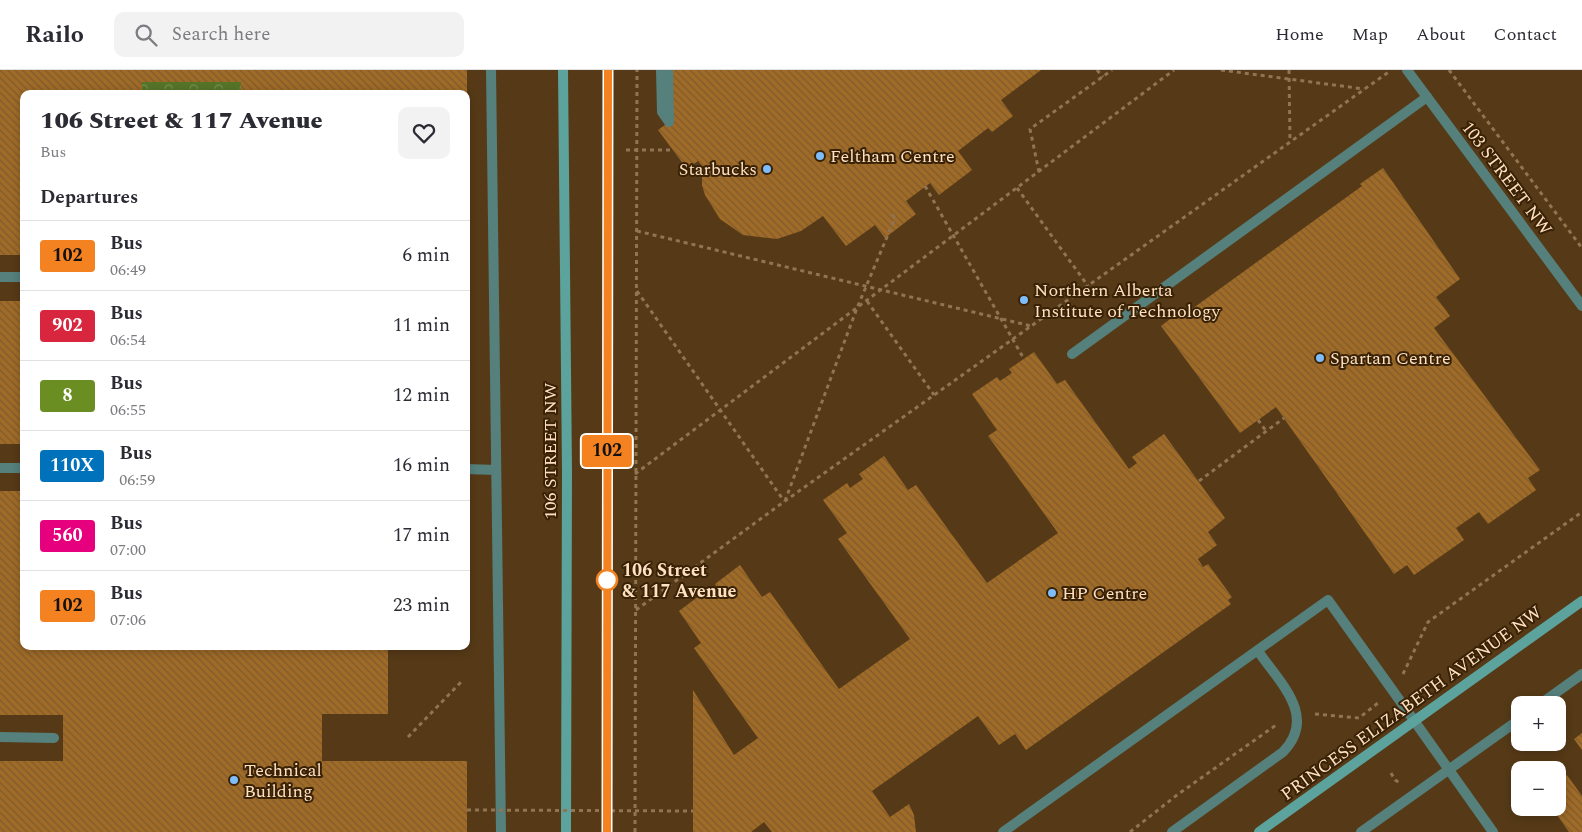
<!DOCTYPE html>
<html lang="en">
<head>
<meta charset="utf-8">
<style>
  :root { --surface:#fff; --page:#f2f2f3; --text:#2b2b33; --muted:#7c7c81; --line:#e1e1e2 }
  body { margin:0; font-family:Spectral,serif; background:var(--page); color:var(--text); height:100vh; display:flex; flex-direction:column; font-size:19px; white-space:nowrap }
  * { box-sizing:border-box; margin:0 }
  p { font-size:16px; color:var(--muted) }
  .icon { flex:none; width:28px; height:28px; fill:none; stroke:currentColor; stroke-width:2; stroke-linecap:round; stroke-linejoin:round }
  .map { position:relative; flex:1; overflow:hidden }
  .side { position:absolute; left:20px; top:20px; width:450px; height:560px; display:flex; flex-direction:column; background:var(--surface); border-radius:10px; box-shadow:0 2px 8px #0003 }
  .side>* { flex:none }
  .badge { padding:0 10px; border-radius:4px; font-size:18px; line-height:32px }
  .tools { position:absolute; left:1511px; top:626px; display:grid; gap:10px }
  .tools a { display:grid; place-items:center; width:55px; height:55px; border-radius:10px; background:var(--surface); box-shadow:0 2px 8px #0003; font-size:25px }
  .map>.badge { position:absolute; translate:-50% -50%; box-shadow:0 0 0 2px #fff }
  h2 { padding:0 20px; font-size:19px; line-height:45px }
  .round { display:grid; place-items:center; flex:none; width:52px; height:52px; border-radius:10px; background:var(--page) }
  .overview { display:flex; align-items:center; justify-content:space-between; height:85px; padding:0 20px }
  h1 { font-size:24px; font-weight:800; line-height:38px }
  ul { padding:0; list-style:none }
  li { display:flex; align-items:center; gap:15px; height:70px; padding:0 20px; border-top:1px solid var(--line) }
  li div { flex:1 }
  li b { display:block; font-size:19px }
  li em { font-style:normal }
  li .badge { min-width:55px; font-weight:700; text-align:center }
  header { display:flex; align-items:center; gap:30px; box-sizing:border-box; height:70px; padding:0 25px; background:var(--surface); border-bottom:1px solid var(--line) }
  header strong { font-size:24px }
  nav { display:flex; gap:28px; margin-inline-start:auto; font-size:18px }
  .search { width:350px; height:45px; background:var(--page); display:flex; align-items:center; gap:12px; box-sizing:border-box; padding:0 18px; border-radius:10px; color:var(--muted); font-size:19px }
  .map>svg:first-child { display:block }
  .park { fill:url(#park-crowns) }
  .building { fill:url(#building-back-hatch) }
  .lines { fill:none; stroke-linecap:round; stroke-linejoin:round }
  .path { stroke:#917452; stroke-width:3; stroke-dasharray:4 4; stroke-linecap:butt }
  .service { stroke:#55807c; stroke-width:10 }
  .pedestrian { stroke:#55807c; stroke-width:10 }
  .minor { stroke:#55807c; stroke-width:10 }
  .secondary { stroke:#5ca39d; stroke-width:10 }
  .path-bridge { stroke:#917452; stroke-width:3; stroke-dasharray:4 4; stroke-linecap:butt }
  .line-casing { stroke:#fff; stroke-width:11 }
  .line { stroke:#f58220; stroke-width:8 }
  .poi-dot { fill:#7fbdfa; stroke:#382105; stroke-width:2 }
  .stop-dot { fill:#fff; stroke:#f58220; stroke-width:2.5 }
  .labels { text-anchor:middle; stroke-width:4; stroke-linejoin:round; paint-order:stroke }
  .poi-label { font-size:18px; fill:#ffe1c1; stroke:#382105; text-anchor:start }
  .street-label { font-size:18px; fill:#ffe1c1; stroke:#382105 }
  .stop-label { font-size:18px; font-weight:bold; fill:#ffe1c1; stroke:#382105; text-anchor:start }
</style>
</head>
<body>
<header>
<strong>Railo</strong>
<div class="search"><svg class="icon" aria-label="search" viewBox="0 0 24 24"><circle cx="10" cy="10" r="6"/><path d="M15 15l6 6"/></svg>Search here</div>
<nav><a>Home</a><a>Map</a><a>About</a><a>Contact</a></nav>
</header>
<div class="map">
<svg width="1582" height="762" viewBox="0 0 1582 762">
  <defs>
    <pattern id="park-crowns" width="20" height="18" patternUnits="userSpaceOnUse" patternTransform="scale(1.25)"><rect width="20" height="18" fill="#557428"/><path d="M2 6a3 3 0 1 1 6 0M12 15a3 3 0 1 1 6 0" fill="none" stroke="#778e4f"/></pattern>
    <pattern id="building-back-hatch" width="6" height="6" patternUnits="userSpaceOnUse" patternTransform="scale(1.25)"><rect width="6" height="6" fill="#a06b27"/><path d="M-1 5l2 2M0 0l6 6M5-1l2 2" fill="none" stroke="#7e5b2f"/></pattern>
  </defs>
  <rect width="100%" height="100%" fill="#563a17"/>
  <!-- park -->
  <path class="park" d="M142,12H241V24H142Z"/>
  <!-- building -->
  <path class="building" d="M0,0H467V24H241V12H142V24H24V185H0Z
    M661,0H1041L1001,30L1013,46L992,62L988,58L958,81L972,100L939,125L930,113L906,131L916,144L885,168L875,155L846,176L823,146L801,161L777,169L743,165L720,149L705,125L702,115V96L698,91L687,99L658,60L669,52Z
    M1383,98L1460,209L1436,227L1450,246L1434,258L1540,400L1528,408L1536,420L1488,454L1479,442L1456,458L1464,470L1414,505L1407,495L1394,504L1276,337L1240,363L1161,256L1182,240L1185,244L1362,116L1360,114Z
    M0,231H24V374H0Z
    M1034,282L1057,314L1065,310L1129,399L1137,393L1132,387L1164,364L1225,448L1208,462L1217,475L1198,489L1203,497L1208,494L1232,527L1228,530L1231,534L1026,680L1015,664L999,675L978,646L872,721L890,747L909,734L914,745L916,762H772L764,752L751,762H693V620L734,685L758,668L694,578L701,573L679,541L703,523L706,527L718,519L715,514L740,495L762,527L770,522L839,619L910,569L838,469L847,463L823,430L847,413L850,418L863,409L859,404L884,386L908,420L916,415L987,513L1058,463L988,366L997,360L972,324L997,307L1000,311L1012,303L1009,299Z
    M0,421H24V576H388V644H322V691H467V762H0V691H63V645H0Z
    M1582,663V680L1574,669Z
    M1567,705L1582,726V762H1569L1552,738H1558V712Z"/>
  <g class="lines">
    <!-- path -->
    <path class="path" d="M1097,0L1103,7
      M1221,0L1364,19
      M1289,0L1290,71
      M1449,0L1582,178
      M626,80H673
      M1039,102L1030,59L1112,0
      M1017,118L1088,216
      M637,161L1031,256
      M637,221L784,431
      M867,231L934,325
      M1258,350L1266,361
      M635,404L1174,0
      M1199,411L1284,348
      M785,431L857,238L895,148L891,143
      M636,540L785,431L1390,1
      M1403,604L1428,552L1582,442
      M1315,644L1359,648L1378,633
      M408,667L462,611
      M1391,703L1395,710L1400,713
      M635,762L637,0
      M1130,762L1177,725L1276,655"/>
    <!-- service -->
    <path class="service" d="M491,0L501,762
      M0,207H24
      M1072,284L1427,27
      M0,398H24
      M466,399L496,400
      M0,667L54,668
      M1003,762L1328,530L1408,642
      M1172,762L1283,682C1318,646 1279,612 1258,581"/>
    <!-- pedestrian -->
    <path class="pedestrian" d="M661,0L662,42L669,52L668,0"/>
    <!-- minor -->
    <path class="minor" d="M1407,0L1582,236
      M1539,635L1582,604
      M1408,642L1493,762
      M1361,762L1520,649"/>
    <!-- secondary -->
    <path class="secondary" d="M563,0L567,401L566,762
      M607,762L608,0
      M1259,762L1582,531"/>
    <!-- path-bridge -->
    <path class="path-bridge" d="M925,116L1024,289
      M467,740L693,741"/>
  </g>
  <g class="lines">
    <defs>
      <path id="line" d="M607,762L608,0"/>
    </defs>
    <!-- line casing -->
    <use href="#line" class="line-casing"/>
    <!-- line -->
    <use href="#line" class="line"/>
  </g>
  <!-- markers -->
  <g class="poi-dot">
    <circle cx="820" cy="86" r="5"/>
    <circle cx="767" cy="99" r="5"/>
    <circle cx="1024" cy="230" r="5"/>
    <circle cx="1320" cy="288" r="5"/>
    <circle cx="1052" cy="523" r="5"/>
    <circle cx="234" cy="710" r="5"/>
  </g>
  <circle class="stop-dot" cx="607" cy="510" r="10"/>
  <g class="labels">
    <!-- poi labels -->
    <g class="poi-label">
      <text x="830" y="92">Feltham Centre</text>
      <text x="757" y="105" text-anchor="end">Starbucks</text>
      <text x="1034" y="226">Northern Alberta<tspan x="1034" dy="21">Institute of Technology</tspan></text>
      <text x="1330" y="294">Spartan Centre</text>
      <text x="1062" y="529">HP Centre</text>
      <text x="244" y="706">Technical<tspan x="244" dy="21">Building</tspan></text>
    </g>
    <!-- street labels -->
    <g class="street-label">
      <text transform="translate(1507 108) rotate(53)" y="6">103 STREET NW</text>
      <text transform="translate(550 381) rotate(-90)" y="6">106 STREET NW</text>
      <text transform="translate(1411 633) rotate(-36)" y="6">PRINCESS ELIZABETH AVENUE NW</text>
    </g>
    <!-- stop labels -->
    <g class="stop-label">
      <text x="622" y="506">106 Street<tspan x="622" dy="21">&amp; 117 Avenue</tspan></text>
    </g>
  </g>
</svg>
<div class="tools">
<a>+</a>
<a>−</a>
</div>
<b class="badge" style="left:607px;top:381px;background:#f58220;color:#111">102</b>
<section class="side">
<div class="overview"><div><h1>106 Street &amp; 117 Avenue</h1><p>Bus</p></div><a class="round"><svg class="icon" aria-label="heart" viewBox="0 0 24 24"><path d="M12 20l-8-8c-3-5 5-10 8-4 3-6 11-1 8 4z"/></svg></a></div>
<h2>Departures</h2>
<ul>
<li><span class="badge" style="background:#f58220;color:#111">102</span><div><b>Bus</b><p>06:49</p></div><em>6 min</em></li>
<li><span class="badge" style="background:#d7263d;color:#fff">902</span><div><b>Bus</b><p>06:54</p></div><em>11 min</em></li>
<li><span class="badge" style="background:#6b8e23;color:#fff">8</span><div><b>Bus</b><p>06:55</p></div><em>12 min</em></li>
<li><span class="badge" style="background:#0072bc;color:#fff">110X</span><div><b>Bus</b><p>06:59</p></div><em>16 min</em></li>
<li><span class="badge" style="background:#e6007e;color:#fff">560</span><div><b>Bus</b><p>07:00</p></div><em>17 min</em></li>
<li><span class="badge" style="background:#f58220;color:#111">102</span><div><b>Bus</b><p>07:06</p></div><em>23 min</em></li>
</ul>
</section>
</div>
</body>
</html>
